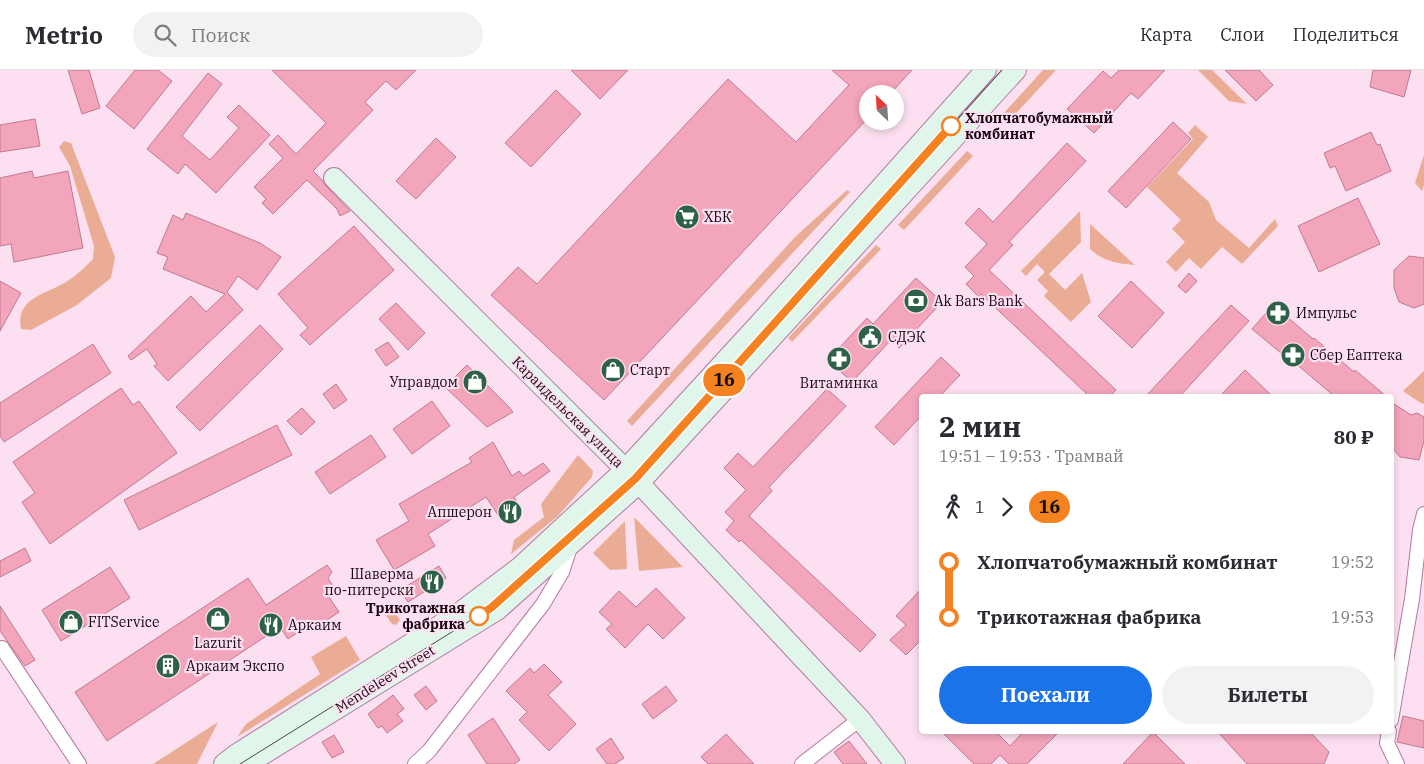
<!DOCTYPE html>
<html lang="ru">
<head>
<meta charset="utf-8">
<style>
  :root { --surface:#fff; --page:#f2f2f3; --text:#2b2b33; --muted:#7c7c81; --line:#e1e1e2; --accent:#1a73e8 }
  body { margin:0; font-family:"IBM Plex Serif",serif; background:var(--page); color:var(--text); height:100vh; display:flex; flex-direction:column; font-size:19px; white-space:nowrap }
  * { box-sizing:border-box; margin:0 }
  p { font-size:16px; color:var(--muted) }
  .icon { flex:none; width:28px; height:28px; fill:none; stroke:currentColor; stroke-width:2; stroke-linecap:round; stroke-linejoin:round }
  .map { position:relative; flex:1; overflow:hidden }
  .sheet { position:absolute; left:919px; top:324px; width:475px; height:340px; display:flex; flex-direction:column; background:var(--surface); border-radius:5px; box-shadow:0 2px 8px #0003 }
  .sheet>* { flex:none }
  .badge { padding:0 10px; border-radius:16px; font-size:18px; line-height:32px }
  .needle { width:32px; rotate:335deg }
  .controls { position:absolute; left:859px; top:15px; display:grid; gap:10px }
  .controls a { display:grid; place-items:center; width:45px; height:45px; border-radius:50%; background:var(--surface); box-shadow:0 2px 8px #0003; font-size:25px }
  .map>.badge { position:absolute; translate:-50% -50%; box-shadow:0 0 0 2px #fff }
  .legs { display:flex; align-items:center; gap:8px; height:55px; padding:0 20px; font-size:16px }
  .legs p { margin-inline-start:auto }
  .overview { display:flex; align-items:center; justify-content:space-between; height:85px; padding:0 20px }
  h1 { font-size:28px; font-weight:800; line-height:38px }
  .button { display:flex; gap:10px; margin-top:auto; padding:10px 20px }
  .button a { flex:1; height:58px; border-radius:30px; background:var(--accent); color:#fff; font-size:20px; font-weight:800; line-height:58px; text-align:center }
  .button a+a { background:var(--page); color:var(--text) }
  ul { padding:0 20px; list-style:none }
  li { display:flex; align-items:center; gap:18px; height:55px; font-size:19px }
  li i { display:grid; place-items:center; width:8px; height:100%; margin:0 6px; background:currentColor }
  li i::after { content:''; width:12px; height:12px; margin:-6px; border:4px solid; border-radius:50%; background:var(--surface) }
  li p { margin-inline-start:auto }
  li:first-child i { background:linear-gradient(#0000 50%,currentColor 0) }
  li:last-child i { background:linear-gradient(currentColor 50%,#0000 0) }
  header { display:flex; align-items:center; gap:30px; box-sizing:border-box; height:70px; padding:0 25px; background:var(--surface); border-bottom:1px solid var(--line) }
  header strong { font-size:24px }
  nav { display:flex; gap:28px; margin-inline-start:auto; font-size:18px }
  .search { width:350px; height:45px; background:var(--page); display:flex; align-items:center; gap:12px; box-sizing:border-box; padding:0 18px; border-radius:28px; color:var(--muted); font-size:19px }
  .map>svg:first-child { display:block }
  .green { fill:#ebac95 }
  .building { fill:#f2a5bb; stroke:#c1798e }
  .lines { fill:none; stroke-linecap:round; stroke-linejoin:round }
  .street-casing { stroke:#b577a0; stroke-width:16 }
  .secondary-casing { stroke:#b577a0; stroke-width:22 }
  .street { stroke:#fff; stroke-width:14 }
  .secondary { stroke:#e0f6ea; stroke-width:20 }
  .tram { stroke:#57404f; stroke-width:1 }
  .line-1-casing { stroke:#fff; stroke-width:11 }
  .line-1 { stroke:#f58220; stroke-width:8 }
  .stop-1-dot { fill:#fff; stroke:#f58220; stroke-width:2.5 }
  .labels { text-anchor:middle; stroke-width:4.5; stroke-linejoin:round; paint-order:stroke }
  .stop-label { font-size:14px; font-weight:bold; fill:#1a0513; stroke:#fce0f1; text-anchor:start }
  .poi-label { font-size:14px; fill:#1a0513; stroke:#fce0f1; text-anchor:start }
  .street-label { font-size:14px; fill:#1a0513; stroke:#fce0f1 }
</style>
</head>
<body>
<header>
<strong>Metrio</strong>
<div class="search"><svg class="icon" aria-label="search" viewBox="0 0 24 24"><circle cx="10" cy="10" r="6"/><path d="M15 15l6 6"/></svg>Поиск</div>
<nav><a>Карта</a><a>Слои</a><a>Поделиться</a></nav>
</header>
<div class="map">
<svg width="1424" height="694" viewBox="0 0 1424 694">
  <rect width="100%" height="100%" fill="#fce0f1"/>
  <!-- green -->
  <path class="green" d="M1043,0H1056L1010,50L1003,44Z
    M1198,0H1212L1247,34L1229,31Z
    M1195,55L1208,67L1177,103L1209,132L1216,150L1249,178L1275,149L1278,156L1242,194L1222,177L1201,199L1189,188L1176,202L1166,192L1185,172L1172,159L1181,150L1147,117L1193,69L1188,63Z
    M64,71L71,73L115,187L111,208L77,235L31,260L21,259C15,228 46,224 66,212C76,206 85,197 93,189L94,176L70,96L59,77Z
    M967,81L973,86L904,160L898,155Z
    M1424,85V115L1422,121L1415,113Z
    M847,120L850,122L802,173L632,356L627,351L796,166Z
    M1080,141L1081,172L1049,204L1065,220L1082,203L1091,232L1071,252L1044,226L1048,221L1037,210L1045,202L1037,194L1026,206L1021,201Z
    M1090,154L1135,195C1119,194 1102,191 1090,179Z
    M876,175L881,179L792,272L788,268Z
    M1424,301V334L1419,332L1403,321Z
    M578,385L593,401L592,407L558,446L511,484L514,470L544,447L541,434Z
    M634,447L683,497L639,501Z
    M625,451L627,499L610,500L593,483Z
    M388,532L400,550L396,555L392,554L380,537Z
    M346,566L360,590L237,667L246,654L320,604L311,587Z
    M218,652L197,694H153Z"/>
  <!-- building -->
  <path class="building" d="M68,0H89L100,38L82,44Z
    M135,0H158L172,11L134,59L106,36Z
    M272,0H416L396,20L386,11L365,32L373,40L313,101L322,110L326,116L350,141L340,146L337,139L307,110L273,144L262,133L266,129L254,117L283,88L269,74L278,65L296,84L326,53Z
    M571,0H628L600,29Z
    M832,0H912L890,24H868V48L604,330L491,225L518,197L537,214L728,9L796,72L849,15Z
    M1119,0H1165L1138,29L1131,23L1094,63L1067,39L1103,1L1111,8Z
    M1225,0H1259L1273,15L1256,31Z
    M1373,0H1411L1404,27L1370,17Z
    M208,3L222,14L182,66L210,90L239,58L227,47L239,35L270,65L216,123L185,94L178,104L147,79Z
    M556,20L581,44L531,97L505,73Z
    M35,49L40,76L0,82V55Z
    M1173,52L1191,69L1126,138L1108,121Z
    M1371,62L1377,75L1380,74L1391,101L1346,121L1335,96L1330,98L1324,83Z
    M436,68L456,87L416,129L396,111Z
    M1067,73L1086,91L1009,172L1013,175L989,200L1116,320L1110,326H1089L981,224L979,227L966,214L974,206L965,197L987,174L965,153L979,138L993,152Z
    M32,101L34,108L68,101L83,178L14,192L11,174L0,176V108Z
    M1358,128L1380,174L1319,202L1298,156Z
    M186,143L260,173L281,187L257,220L238,206L227,222L243,240L168,311L154,296L157,294L147,279L131,290L128,286L191,226L206,242L225,224L163,199L168,187L157,183L173,145L183,150Z
    M354,156L394,200L310,275L300,265L308,258L278,224Z
    M1409,186L1424,188V234L1414,238L1399,232L1394,218V200Z
    M1189,203L1197,211L1186,223L1178,216Z
    M916,208L942,232L899,278L891,270L852,312L828,290L867,248L873,254Z
    M0,211L21,223L0,261Z
    M1131,211L1164,243L1132,278L1098,246Z
    M396,233L425,263L408,280L379,249Z
    M1231,235L1249,251L1180,326H1146Z
    M1273,235L1313,269L1314,268L1354,302L1355,300L1386,326H1334L1294,292L1293,293L1252,259Z
    M260,255L283,279L200,361L176,337Z
    M388,272L399,287L386,296L375,280Z
    M93,274L111,303L4,372L0,366V333Z
    M941,287L960,305L940,326H921V346L894,375L875,357Z
    M467,295L508,336L513,342L487,357L445,317Z
    M1245,300L1272,326H1220Z
    M336,314L347,330L334,339L323,324Z
    M121,318L133,335L139,331L177,383L50,474L22,432L35,423L13,392Z
    M827,319L846,336L769,417L772,421L749,446L876,565L860,582L741,470L739,472L726,460L734,451L725,442L746,420L724,398L738,383L753,397Z
    M432,331L450,356L412,384L393,359Z
    M1391,332L1411,345L1417,343L1424,347V371L1419,390L1400,387L1391,376Z
    M302,338L315,352L301,365L287,351Z
    M277,355L292,385L139,460L124,430Z
    M371,365L386,387L330,424L315,402Z
    M493,372L512,406L519,401L523,406L543,393L550,401L514,427L521,439L502,451L486,427L428,464L435,476L394,500L376,470L409,451L399,434L472,392L469,388Z
    M25,478L31,491L0,507V491Z
    M327,495L332,502L328,508L333,516L325,521L339,542L318,556L315,551L288,569L280,557L107,671L75,622L248,508L266,535Z
    M439,496L446,508L408,532L400,520Z
    M110,497L130,528L61,571L42,540Z
    M656,518L685,548L663,569L648,554L625,578L606,559L612,554L599,542L619,521L636,537Z
    M921,519V570L906,585L890,570L906,555L896,546Z
    M0,536L35,590L25,596L0,561Z
    M544,594L562,612L548,625L576,654L549,681L519,650L527,642L506,621L530,598L534,603Z
    M426,616L437,631L426,640L414,625Z
    M666,616L677,631L653,649L642,634Z
    M393,625L404,639L397,644L403,651L387,663L382,656L378,658L368,644Z
    M1403,646L1424,651V678L1397,672Z
    M493,648L520,690L514,694H487L468,665Z
    M941,661H995L1010,676L1024,661H1060L1027,694H1009L1000,685L991,694H974Z
    M1217,661H1309L1329,682L1324,694H1247Z
    M1153,662L1185,694H1123Z
    M726,664L754,694H708L701,687Z
    M334,665L344,682L332,688L322,672Z
    M611,668L624,688L615,694H607L596,679Z
    M849,671L867,694H843L834,682Z"/>
  <g class="lines">
    <defs>
      <path id="street" d="M0,580L2,578L79,694
        M1391,650L1412,529L1420,460L1424,444
        M1389,661L1387,673L1397,694
        M415,694L429,681L543,534L562,502L571,474
        M802,694L860,649"/>
      <path id="secondary" d="M334,108L639,413L860,649L895,694
        M224,694L237,684L458,544L519,498L625,400L760,253L986,0
        M247,694L497,540L639,413L1016,0"/>
    </defs>
    <!-- street casing -->
    <use href="#street" class="street-casing"/>
    <!-- secondary casing -->
    <use href="#secondary" class="secondary-casing"/>
    <!-- street -->
    <use href="#street" class="street"/>
    <!-- secondary -->
    <use href="#secondary" class="secondary"/>
    <!-- tram -->
    <path class="tram" d="M240,694L492,537L635,409L1002,0"/>
  </g>
  <g class="lines">
    <defs>
      <path id="line-1" d="M479,546L492,537L635,409L951,56"/>
    </defs>
    <!-- line-1 casing -->
    <use href="#line-1" class="line-1-casing"/>
    <!-- line-1 -->
    <use href="#line-1" class="line-1"/>
  </g>
  <!-- icons -->
  <defs>
    <symbol id="supermarket-disc" viewBox="-11 -11 22 22"><circle r="9.5" fill="#2d6248" stroke="#fce0f1"/><path d="M-6-5.5h2.5l.6 2H6L4.5 2H-2.5L-4.4-4H-6ZM-1.5 3.2a1.3 1.3 0 1 0 .1 0ZM3 3.2a1.3 1.3 0 1 0 .1 0Z" fill="#fff"/></symbol>
    <symbol id="bank-disc" viewBox="-11 -11 22 22"><circle r="9.5" fill="#2d6248" stroke="#fce0f1"/><path d="M-6-4H6V4H-6ZM0-2.3a2.3 2.3 0 1 0 0 4.6a2.3 2.3 0 1 0 0-4.6Z" fill="#fff"/></symbol>
    <symbol id="pharmacy-disc" viewBox="-11 -11 22 22"><circle r="9.5" fill="#2d6248" stroke="#fce0f1"/><path d="M-2-6h4v4h4v4h-4v4h-4v-4h-4v-4h4Z" fill="#fff"/></symbol>
    <symbol id="civic-disc" viewBox="-11 -11 22 22"><circle r="9.5" fill="#2d6248" stroke="#fce0f1"/><path d="M-.6-6.5H3V-4.5H.6V-3L4-1V1h2V6H-6V1h2V-1L-.6-3ZM-1.2 2.5V6h2.4V2.5Z" fill="#fff"/></symbol>
    <symbol id="shop-disc" viewBox="-11 -11 22 22"><circle r="9.5" fill="#2d6248" stroke="#fce0f1"/><path d="M-5-2.5h2.3a2.7 3.5 0 0 1 5.4 0H5L5.5 6h-11ZM-1.5-2.5h3a1.5 2.3 0 0 0-3 0Z" fill="#fff"/></symbol>
    <symbol id="restaurant-disc" viewBox="-11 -11 22 22"><circle r="9.5" fill="#2d6248" stroke="#fce0f1"/><path d="M-5-6h1v4h1v-4h1v4h1v-4h1v5L-1.5 .5V6h-2V.5L-5-1ZM5-6V6H3V1.5H1.5Q1.5-4 5-6Z" fill="#fff"/></symbol>
    <symbol id="building-disc" viewBox="-11 -11 22 22"><circle r="9.5" fill="#2d6248" stroke="#fce0f1"/><path d="M-4-6H4V6H1V3H-1V6H-4ZM-2.5-4.3h1.7v1.8h-1.7ZM.8-4.3h1.7v1.8H.8ZM-2.5-1h1.7V.8h-1.7ZM.8-1h1.7V.8H.8Z" fill="#fff"/></symbol>
  </defs>
  <g fill-rule="evenodd">
    <use href="#supermarket-disc" x="673" y="133" width="28" height="28"/>
    <use href="#bank-disc" x="902" y="217" width="28" height="28"/>
    <use href="#pharmacy-disc" x="1264" y="229" width="28" height="28"/>
    <use href="#civic-disc" x="856" y="253" width="28" height="28"/>
    <use href="#pharmacy-disc" x="1279" y="271" width="28" height="28"/>
    <use href="#pharmacy-disc" x="825" y="275" width="28" height="28"/>
    <use href="#shop-disc" x="599" y="286" width="28" height="28"/>
    <use href="#shop-disc" x="461" y="298" width="28" height="28"/>
    <use href="#restaurant-disc" x="496" y="428" width="28" height="28"/>
    <use href="#restaurant-disc" x="418" y="498" width="28" height="28"/>
    <use href="#shop-disc" x="204" y="535" width="28" height="28"/>
    <use href="#shop-disc" x="57" y="538" width="28" height="28"/>
    <use href="#restaurant-disc" x="257" y="541" width="28" height="28"/>
    <use href="#building-disc" x="154" y="582" width="28" height="28"/>
  </g>
  <!-- markers -->
  <g class="stop-1-dot">
    <circle cx="951" cy="56" r="9"/>
    <circle cx="479" cy="546" r="9"/>
  </g>
  <g class="labels">
    <!-- stop labels -->
    <g class="stop-label">
      <text x="965" y="53">Хлопчатобумажный<tspan x="965" dy="16">комбинат</tspan></text>
      <text x="465" y="543" text-anchor="end">Трикотажная<tspan x="465" dy="16">фабрика</tspan></text>
    </g>
    <!-- poi labels -->
    <g class="poi-label">
      <text x="704" y="152">ХБК</text>
      <text x="934" y="236">Ak Bars Bank</text>
      <text x="1296" y="248">Импульс</text>
      <text x="888" y="272">СДЭК</text>
      <text x="1310" y="290">Сбер Еаптека</text>
      <text x="630" y="305">Старт</text>
      <text x="458" y="317" text-anchor="end">Управдом</text>
      <text x="839" y="318" text-anchor="middle">Витаминка</text>
      <text x="492" y="447" text-anchor="end">Апшерон</text>
      <text x="414" y="509" text-anchor="end">Шаверма<tspan x="414" dy="16">по-питерски</tspan></text>
      <text x="88" y="557">FITService</text>
      <text x="288" y="560">Аркаим</text>
      <text x="218" y="578" text-anchor="middle">Lazurit</text>
      <text x="186" y="601">Аркаим Экспо</text>
    </g>
    <!-- street labels -->
    <g class="street-label">
      <text transform="translate(568 342) rotate(45)" y="5">Караидельская улица</text>
      <text transform="translate(385 609) rotate(-32)" y="5">Mendeleev Street</text>
    </g>
  </g>
</svg>
<div class="controls">
<a><svg class="needle" viewBox="-14 -14 28 28"><path d="M0-13l5 13h-10z" fill="#e53935"/><path d="M0 13l5-13h-10z" fill="#7c7c81"/></svg></a>
</div>
<b class="badge" style="left:724px;top:310px;background:#f58220;color:#111">16</b>
<section class="sheet">
<div class="overview"><div><h1>2 мин</h1><p>19:51 – 19:53 · Трамвай</p></div><b>80 ₽</b></div>
<div class="legs"><svg class="icon" aria-label="walk" viewBox="0 0 24 24"><circle cx="13" cy="4" r="2"/><path d="M13 8l-2 6 4 7M11 14l-3 7M7 12l3-4h3l4 4"/></svg>1<svg class="icon" aria-label="forward" viewBox="0 0 24 24"><path d="M9 5l7 7-7 7"/></svg><b class="badge" style="background:#f58220;color:#111">16</b></div>
<ul>
<li><i style="color:#f58220"></i><b>Хлопчатобумажный комбинат</b><p>19:52</p></li>
<li><i style="color:#f58220"></i><b>Трикотажная фабрика</b><p>19:53</p></li>
</ul>
<div class="button"><a>Поехали</a><a>Билеты</a></div>
</section>
</div>
</body>
</html>
